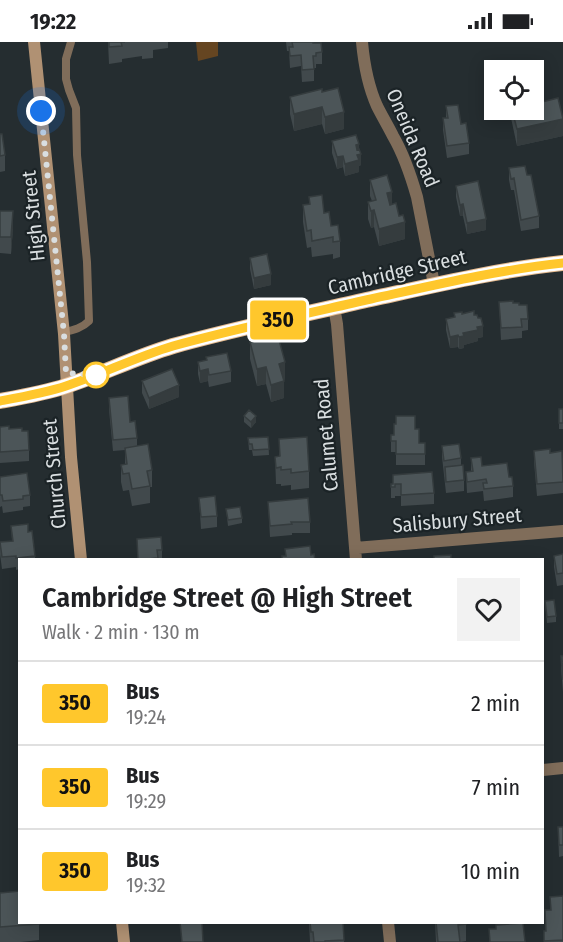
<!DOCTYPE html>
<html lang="en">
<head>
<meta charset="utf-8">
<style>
  :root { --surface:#fff; --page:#f2f2f2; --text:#202124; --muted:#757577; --line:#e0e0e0 }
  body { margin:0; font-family:"Fira Sans Condensed",sans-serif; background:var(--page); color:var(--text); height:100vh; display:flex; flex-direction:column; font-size:22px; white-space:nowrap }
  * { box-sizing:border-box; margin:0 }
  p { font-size:20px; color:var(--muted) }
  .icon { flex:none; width:33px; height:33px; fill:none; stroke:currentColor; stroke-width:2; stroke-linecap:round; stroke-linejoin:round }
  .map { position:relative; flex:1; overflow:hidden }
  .sheet { position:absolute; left:18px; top:516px; width:526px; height:366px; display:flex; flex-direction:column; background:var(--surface); border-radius:0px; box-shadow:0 3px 15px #0003 }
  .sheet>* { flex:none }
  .badge { padding:0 12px; border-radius:4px; font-size:21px; line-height:39px }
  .controls { position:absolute; left:484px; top:18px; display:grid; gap:12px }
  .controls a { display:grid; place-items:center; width:60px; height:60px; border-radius:0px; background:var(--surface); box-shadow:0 3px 15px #0003; font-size:30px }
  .you { position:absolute; width:30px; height:30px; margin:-15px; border:4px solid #fff; border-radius:50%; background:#1a73e8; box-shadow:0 0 0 9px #1a73e833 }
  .map>.badge { position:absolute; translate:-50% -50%; box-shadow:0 0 0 3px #fff }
  .round { display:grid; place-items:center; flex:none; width:63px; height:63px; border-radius:0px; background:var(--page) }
  .headline { display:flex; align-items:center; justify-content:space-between; height:102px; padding:0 24px }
  h1 { font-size:28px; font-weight:600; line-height:45px }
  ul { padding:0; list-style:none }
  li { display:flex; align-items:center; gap:18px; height:84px; padding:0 24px; border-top:2px solid var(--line) }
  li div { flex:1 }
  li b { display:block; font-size:22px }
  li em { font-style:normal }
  li .badge { min-width:66px; font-weight:700; text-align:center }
  .status { display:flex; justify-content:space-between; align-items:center; height:42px; padding:0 30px; background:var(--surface); direction:ltr }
  .status svg { height:16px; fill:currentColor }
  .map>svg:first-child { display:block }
  .green { fill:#654521 }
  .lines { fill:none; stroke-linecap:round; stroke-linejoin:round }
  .service { stroke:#806d5a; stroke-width:8 }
  .minor { stroke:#806d5a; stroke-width:12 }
  .secondary { stroke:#b09173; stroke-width:12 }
  .trunk { stroke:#e5ba8e; stroke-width:16 }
  .wall { fill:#41494c }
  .shaded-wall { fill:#353c3e }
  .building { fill:#4c5558; stroke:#353c3e; stroke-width:1.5 }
  .line-casing { stroke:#fff; stroke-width:14 }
  .line { stroke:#ffc72c; stroke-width:9 }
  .walk { stroke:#d9dee0; stroke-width:6; stroke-dasharray:0 10.8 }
  .stop-dot { fill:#fff; stroke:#ffc72c; stroke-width:3 }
  .labels { text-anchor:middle; stroke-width:4.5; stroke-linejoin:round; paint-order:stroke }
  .street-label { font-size:20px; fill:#d9dee0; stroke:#1b2326 }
</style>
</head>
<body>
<div class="status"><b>19:22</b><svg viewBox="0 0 49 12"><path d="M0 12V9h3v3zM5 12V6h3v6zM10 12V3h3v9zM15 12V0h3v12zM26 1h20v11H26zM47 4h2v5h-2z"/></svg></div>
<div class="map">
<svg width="563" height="900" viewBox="0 0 563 900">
  <rect width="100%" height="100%" fill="#252d30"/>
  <!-- green -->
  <path class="green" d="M196,0H218V14L198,19Z"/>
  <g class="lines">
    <!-- service -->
    <path class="service" d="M64,290C74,288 82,286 89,279L87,220L77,113L76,66L69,48L66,37V17L71,0"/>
    <!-- minor -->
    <path class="minor" d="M362,0C364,22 368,44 377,64C382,74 388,84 393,94C404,113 411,134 417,155L434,242
      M334,265L337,282L356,518
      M355,506L563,489
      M543,728L563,726
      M388,880L390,900"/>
    <!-- secondary -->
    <path class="secondary" d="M34,0L64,292L71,415L81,518
      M122,880L124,900"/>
    <!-- trunk -->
    <path class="trunk" d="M0,359C22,355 45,351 66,344C102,332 136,315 173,304C238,286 305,272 371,257C435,243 498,228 563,221"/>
  </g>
  <!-- wall -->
  <path class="wall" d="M108,0H168V6L153,8V16L142,17V14L122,17V20L109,22Z
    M286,0H313V1L322,10V22H316V26H314V39L302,40L301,24L290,26L289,9H287Z
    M322,50L344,87L325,92L322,82L294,89L290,72V55Z
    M446,64L469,101V112L447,116L443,88V76H446Z
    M511,68H534L563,94L517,104L511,76Z
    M0,92L5,113V129L0,130Z
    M332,99L359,107L361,123L359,124V130L345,134L343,125L337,127L332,111Z
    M509,126L539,174V186L521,189L514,148H511L509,138Z
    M370,138L392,163L405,197L379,204L374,185L371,186L368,177V160L372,159L370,154Z
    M456,144L486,188L467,192L463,174H460L456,155Z
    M309,155L324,171L331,184L340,199V215L333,217V212L312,215L311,205L307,206L303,180V163L309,162Z
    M0,169L13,186L11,212L0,211Z
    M250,216L271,243L254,247L250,227Z
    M499,260L513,261L519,263L528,277V288L522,289V296L501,298Z
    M454,271L474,273L483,295L478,296V299L464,303V306L459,307L458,305L450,306L446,288V277L454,275Z
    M250,300L285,337L284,338V356L271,360L266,342L257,344L250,317Z
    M206,319L231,329V340L209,345L208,339L200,341L198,332V320Z
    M142,339L179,355L149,367L142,351Z
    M109,356L130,380L137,396V404L152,428V445H150V461L132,464L129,448L123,449L121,440V423L125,422V408L113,409L109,368Z
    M559,367H563V387H559Z
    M244,374L256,380L251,386L244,380Z
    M0,385L22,389L29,408V419L0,421Z
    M415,387L419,401H425V423H396V410H391V393Z
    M268,395L269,413L253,414L252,408H249L248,396Z
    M279,397L309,429V446L291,448V443L281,444V442H276L275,415L279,414Z
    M442,404L461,416V423L464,438V449L446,451L442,415Z
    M534,409L550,411L563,419V451L537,454L534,420Z
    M471,416L482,424L509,435L513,444V455L484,459L483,449L467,451L466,430H471Z
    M393,433L434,451V462L401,464V454H395V456H391V442H393Z
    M0,435L30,453V464L23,465V468L3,471L2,464L0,465Z
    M199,456L217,474V485L201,487Z
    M268,460L310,480V491H292V493L270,495Z
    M226,467L242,476V481L228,484Z
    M11,484L28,490L35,514V518H20V527L16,528V525L2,527L0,512V500L12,499Z
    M137,497L162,508V518H138Z
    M563,512V543L557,544L554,525V514Z
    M545,559L556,574V580L547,581Z
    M561,614H563V650L561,626Z
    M558,785H563V814L559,815Z
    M0,851L20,880H39V898L21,900H0Z
    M563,854V900H544V889H546L545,868H550V855Z
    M309,880H343L344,900H310Z
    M435,880H466V899L460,900H436Z"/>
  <!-- shaded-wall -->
  <path class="shaded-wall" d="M322,65V82L294,89V72Z
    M344,70V87L325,92V75Z
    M563,77V94L517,104V87Z
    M359,102V112H361V123L359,124V130L345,134V122L356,103Z
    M343,114V125L337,127V115Z
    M392,150V167L387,168V151Z
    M463,162V174H460V163Z
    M374,168V185L371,186V169Z
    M13,169V186L11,212V195Z
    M486,177V188L467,192V181Z
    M405,180V197L379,204V187Z
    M271,232V243L254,247V236Z
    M483,284V295L478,296V299L464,303V306L459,307V295L463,291L477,285Z
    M458,293V305L450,306V295Z
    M285,320V337L279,339V322Z
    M266,325V342L257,344V327Z
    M208,327V339L200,341V329Z
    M284,339V356L271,360V343Z
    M179,343V355L149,367V356Z
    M256,374V380L251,386V380Z"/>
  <!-- building -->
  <path class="building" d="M109,0H125H121L122,4L109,5Z
    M292,0H313V1H321L322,10L316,11V14H313L314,27L302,28L301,13L290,14L289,5H293Z
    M338,46L344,70L325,75L322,65L294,72L290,55L322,47V50Z
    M558,56L563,77L517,87L512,68H534V62Z
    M458,63L461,82L466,81L469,101L447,104L443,76H448L446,64Z
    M0,92H2L5,113L0,114Z
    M356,93L359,102L356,103L357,108L359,107L361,112L357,113L359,118L345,122L343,114L337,115L332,99Z
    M525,124L527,133H531L539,174L521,178L514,136L511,137L509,126Z
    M387,133L392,150L387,151L390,163L396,161L399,174L403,173L405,180L379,187L374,168L371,169L368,160L376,158L370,138Z
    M478,139L486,177L467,181L463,162L460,163L456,144Z
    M322,153L324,171L329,170L331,184L338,183L340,199L333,200V195L312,199L311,188L307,189L303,163L310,162L309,155Z
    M0,169H13L11,195H0Z
    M267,212L271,232L254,236L250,216Z
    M513,259V261H519V263H527L528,277H521L522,285L501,286L499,260Z
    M474,269V273H477L478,276H481L483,284L477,285L478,288L463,291L464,294L459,295L458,293L450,295L446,277L455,275L454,271L462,270V272Z
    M276,293L277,299L279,298L285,320L279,322L284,339L271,343L266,325L257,327L250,300Z
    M227,311L231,329L209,333L208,327L200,329L198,320L207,318L206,315Z
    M172,327L179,343L149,356L142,339Z
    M128,354L130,380L135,379L137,396L113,398L109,356Z
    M559,367H563V381H559Z
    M249,368L256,374L251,380L244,374Z
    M396,374H415V387H419V401H425V412H396V399H391V393H394V382H396Z
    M9,384V387L22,386V389H28L29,408L0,410V385Z
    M268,395L269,407L253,408L252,402H249L248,396Z
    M307,395L309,429L291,431V427L281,428V425L276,426L275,415L280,414L279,397Z
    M148,402L152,428L147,429L150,444L132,447L129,431L123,432L121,423L127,422L125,406Z
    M459,402L461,416L444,419L442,404Z
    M550,407V411L562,409L563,440L537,442L534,409Z
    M481,415L482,424L507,421L509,435H512L513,444L484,447L483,441H487L486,437L467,440L466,430L473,429L471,416Z
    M463,423L464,438L446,440L445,425Z
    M432,430L434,451L401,453V442H395V445H391V442H393V433Z
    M27,431L30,453L23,454V457L3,459L2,453H0V435Z
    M215,454L217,474L201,475L199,456Z
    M308,456L310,480H291L292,482L270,484L268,460Z
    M240,465L242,476L228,478L226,467Z
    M28,482V490L32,489L35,514L16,516V514L2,515L0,500L13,499L11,484Z
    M161,495L162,508H157L158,516L138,518L137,497Z
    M310,504L311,513L314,512L315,518H282V514H286L285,507Z
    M563,512V531L557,532L554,514Z
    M451,513V518H434V514Z
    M554,558L556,574L547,575L545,559Z
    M561,614H563V638Z
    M558,785H563V803H559Z
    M20,849V880H39V882L0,885V851Z
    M563,854V898L544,899V889H546L545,868H551L550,855Z
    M180,880H202L203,900H182Z
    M310,880H343L344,898L325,899V900H314L313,890H311Z
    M436,880H466V882L458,883L460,900H438Z
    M523,881L525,900H490L489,887H496V883Z"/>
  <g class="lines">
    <defs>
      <path id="line" d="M0,359C22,355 45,351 66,344C102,332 136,315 173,304C238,286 305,272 371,257C435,243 498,228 563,221"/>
    </defs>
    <!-- line casing -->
    <use href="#line" class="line-casing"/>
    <!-- line -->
    <use href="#line" class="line"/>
    <!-- walk -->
    <path class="walk" d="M41,69L64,292L66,331L96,333"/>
  </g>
  <!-- markers -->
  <circle class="stop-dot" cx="96" cy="333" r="12"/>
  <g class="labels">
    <!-- street labels -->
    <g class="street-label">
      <text transform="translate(413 96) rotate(67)" y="7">Oneida Road</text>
      <text transform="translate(33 174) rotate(-96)" y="7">High Street</text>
      <text transform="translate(397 230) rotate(-13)" y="7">Cambridge Street</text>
      <text transform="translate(326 393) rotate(-95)" y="7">Calumet Road</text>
      <text transform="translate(54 432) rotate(-95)" y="7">Church Street</text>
      <text transform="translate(457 478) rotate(-5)" y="7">Salisbury Street</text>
    </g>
  </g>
</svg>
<div class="controls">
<a><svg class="icon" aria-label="locate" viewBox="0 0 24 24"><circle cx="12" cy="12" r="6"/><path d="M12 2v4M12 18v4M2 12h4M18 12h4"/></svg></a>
</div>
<div class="you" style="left:41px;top:69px"></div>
<b class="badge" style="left:278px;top:278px;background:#ffc72c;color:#111">350</b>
<section class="sheet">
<div class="headline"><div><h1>Cambridge Street @ High Street</h1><p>Walk · 2 min · 130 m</p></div><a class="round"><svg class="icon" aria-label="heart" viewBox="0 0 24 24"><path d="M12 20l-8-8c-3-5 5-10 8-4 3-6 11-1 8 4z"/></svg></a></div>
<ul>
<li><span class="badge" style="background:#ffc72c;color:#111">350</span><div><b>Bus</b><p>19:24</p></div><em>2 min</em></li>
<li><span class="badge" style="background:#ffc72c;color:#111">350</span><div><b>Bus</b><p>19:29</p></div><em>7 min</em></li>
<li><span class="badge" style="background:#ffc72c;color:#111">350</span><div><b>Bus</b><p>19:32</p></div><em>10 min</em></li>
</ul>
</section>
</div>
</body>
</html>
